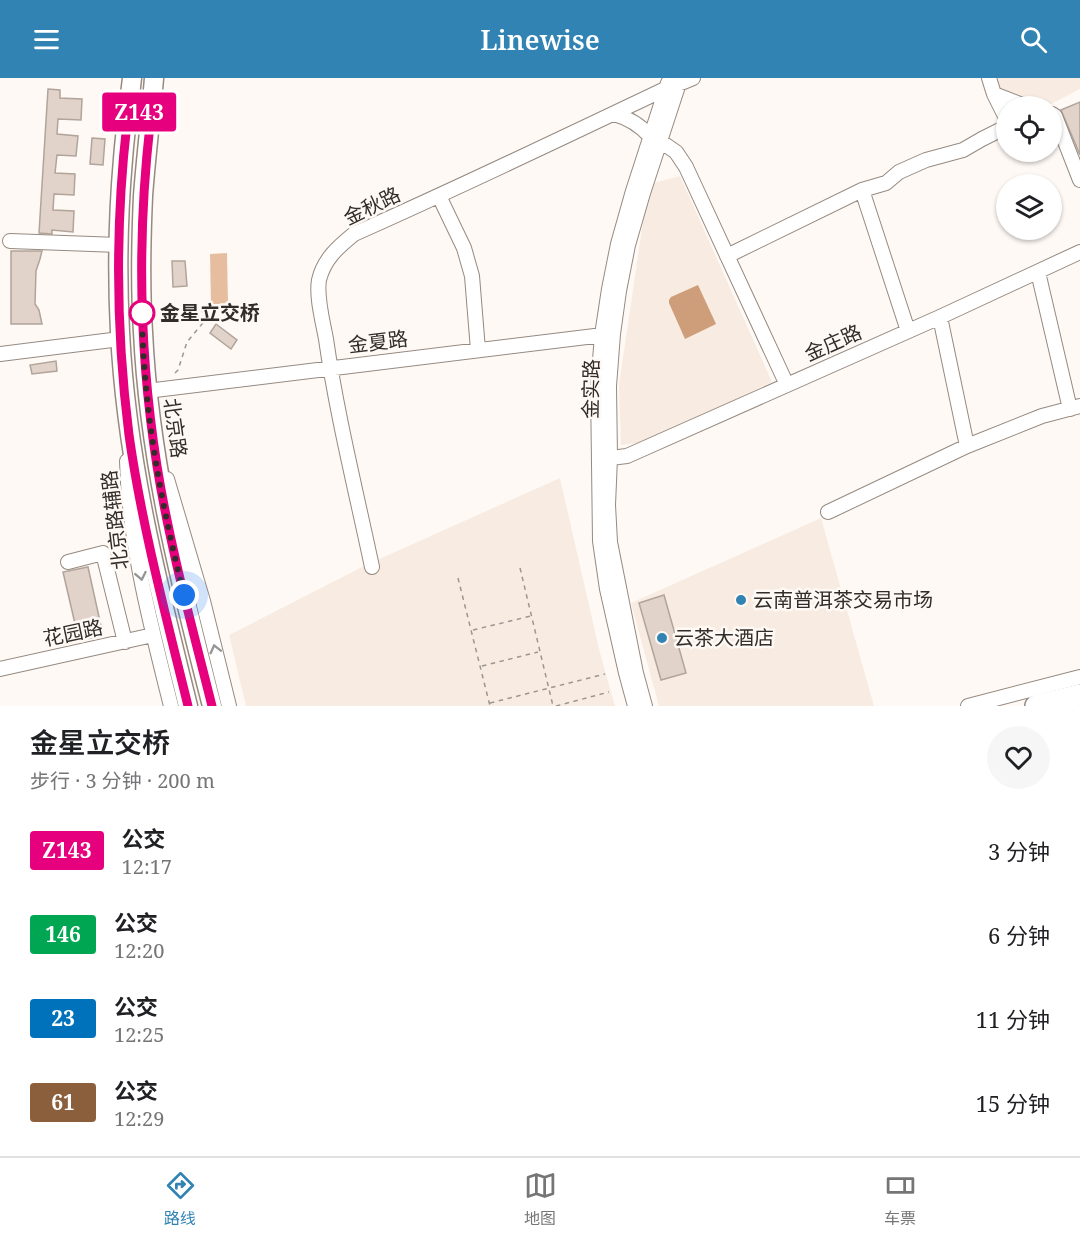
<!DOCTYPE html>
<html lang="zh">
<head>
<meta charset="utf-8">
<style>
  :root { --surface:#fff; --page:#f6f6f6; --text:#202124; --muted:#757577; --line:#e0e0e0; --accent:#3183b4 }
  body { margin:0; font-family:"Noto Serif","Noto Sans SC",serif; background:var(--page); color:var(--text); height:100vh; display:flex; flex-direction:column; font-size:22px; white-space:nowrap }
  * { box-sizing:border-box; margin:0 }
  p { font-size:20px; color:var(--muted) }
  .icon { flex:none; width:33px; height:33px; fill:none; stroke:currentColor; stroke-width:2; stroke-linecap:round; stroke-linejoin:round }
  .map { position:relative; height:628px; overflow:hidden }
  .sheet { display:flex; flex-direction:column; background:var(--surface); flex:1 }
  .sheet>* { flex:none }
  .badge { padding:0 12px; border-radius:4px; font-size:21px; line-height:39px }
  .controls { position:absolute; left:996px; top:18px; display:grid; gap:12px }
  .controls a { display:grid; place-items:center; width:66px; height:66px; border-radius:50%; background:var(--surface); box-shadow:0 2px 4px #0004; font-size:30px }
  .you { position:absolute; width:30px; height:30px; margin:-15px; border:4px solid #fff; border-radius:50%; background:#1a73e8; box-shadow:0 0 0 9px #1a73e833 }
  .map>.badge { position:absolute; translate:-50% -50%; box-shadow:0 0 0 3px #fff }
  .round { display:grid; place-items:center; flex:none; width:63px; height:63px; border-radius:32px; background:var(--page) }
  .overview { display:flex; align-items:center; justify-content:space-between; height:102px; padding:0 30px }
  h1 { font-size:28px; font-weight:600; line-height:45px }
  ul { padding:0; list-style:none }
  li { display:flex; align-items:center; gap:18px; height:84px; padding:0 30px }
  li div { flex:1 }
  li b { display:block; font-size:22px }
  li em { font-style:normal }
  li .badge { min-width:66px; font-weight:700; text-align:center }
  header { display:flex; justify-content:space-between; align-items:center; height:78px; padding:0 30px; background:var(--accent); color:#fff; font-size:27px; font-weight:600 }
  .tab-bar { display:flex; justify-content:space-around; align-items:center; height:84px; border-top:2px solid var(--line); background:var(--surface); font-size:16px; color:var(--muted) }
  .tab-bar a { display:grid; justify-items:center; gap:3px }
  .tab-bar .selected { color:var(--accent) }
  .map>svg:first-child { display:block }
  .built { fill:#f8ece2 }
  .green { fill:#e6be9f }
  .water { fill:#cd9e79 }
  .building { fill:#e1d3c9; stroke:#b1a49a; stroke-width:1.5 }
  .lines { fill:none; stroke-linecap:round; stroke-linejoin:round }
  .minor-casing { stroke:#968a80; stroke-width:16 }
  .major-casing { stroke:#968a80; stroke-width:21 }
  .highway-casing { stroke:#968a80; stroke-width:24 }
  .path { stroke:#9b9692; stroke-width:1.5; stroke-dasharray:4.5 4.5; stroke-linecap:butt }
  .minor { stroke:#fff; stroke-width:14 }
  .major { stroke:#fff; stroke-width:18 }
  .highway { stroke:#fff; stroke-width:21 }
  .oneway { stroke:#989694 }
  .line-casing { stroke:#fff; stroke-width:14 }
  .line { stroke:#e6007e; stroke-width:9 }
  .walk { stroke:#322d29; stroke-width:6; stroke-dasharray:0 10.8 }
  .stop-dot { fill:#fff; stroke:#e6007e; stroke-width:3 }
  .poi-dot { fill:#3183b4; stroke:#fef9f5; stroke-width:2 }
  .labels { text-anchor:middle; stroke-width:5; stroke-linejoin:round; paint-order:stroke }
  .street-label { font-size:20px; fill:#322d29; stroke:#fef9f5 }
  .stop-label { font-size:20px; font-weight:bold; fill:#322d29; stroke:#fef9f5; text-anchor:start }
  .poi-label { font-size:20px; fill:#322d29; stroke:#fef9f5; text-anchor:start }
</style>
</head>
<body>
<header><svg class="icon" aria-label="menu" viewBox="0 0 24 24"><path d="M4 6h16M4 12h16M4 18h16"/></svg>Linewise<svg class="icon" aria-label="search" viewBox="0 0 24 24"><circle cx="10" cy="10" r="6"/><path d="M15 15l6 6"/></svg></header>
<div class="map">
<svg width="1080" height="628" viewBox="0 0 1080 628">
  <rect width="100%" height="100%" fill="#fef9f5"/>
  <!-- built -->
  <path class="built" d="M997,0H1080V11L1049,27L1044,28H1034L1001,15Z
    M680,98L772,304L644,364L621,367L619,307L645,130L653,105Z
    M560,400L599,571L615,628H246L229,557L366,487Z
    M821,440L874,628H659L631,525Z"/>
  <!-- green -->
  <path class="green" d="M227,175L228,226H211L210,176Z"/>
  <!-- water -->
  <path class="water" d="M698,207L716,246L685,261L669,225V222L671,219Z"/>
  <!-- building -->
  <path class="building" d="M48,11L60,12V20L82,21L81,42L58,41L57,56L78,58L76,78L57,77L55,95L75,96L74,117L54,116L53,132L74,133L73,154L52,152V156L39,155Z
    M1080,24V77L1061,32Z
    M92,60L105,61L103,87L90,86Z
    M11,173H42L40,181L36,193L35,226L39,232L42,246H11Z
    M172,183H185L187,208L173,209Z
    M216,246L237,262L231,271L210,255Z
    M56,283L57,293L32,296L30,287Z
    M88,489L103,557L79,563L63,494Z
    M664,517L686,595L661,602L639,525Z"/>
  <g class="lines">
    <defs>
      <path id="minor" d="M989,0L994,16L1025,28
        M994,16L1006,40
        M614,36C629,40 640,47 651,59
        M1052,36L1055,38L1080,102
        M660,63L676,74L686,89L787,307
        M862,112L908,253
        M439,118L464,170L472,198L478,272
        M10,163L119,167
        M727,178L862,112L886,105L899,94L926,82L963,72L982,61L1006,49
        M1038,194L1070,331
        M940,239L967,368
        M0,276L120,261
        M147,313L611,256
        M602,381L627,378L940,239L1080,174
        M127,383C129,466 151,548 171,628
        M167,401L203,523L229,628
        M828,434L967,368L1042,338L1080,328
        M68,484L103,475L125,564
        M372,489C356,413 337,338 326,261C323,244 316,219 319,202C324,181 338,169 354,156C458,110 560,61 663,12C672,7 683,5 693,0
        M0,591L153,557
        M635,628L626,595L607,511L600,463L598,307L602,257L609,211L618,166L633,113L668,5
        M645,628L636,595L610,464L608,427L610,380L609,308L613,256L619,213L628,167L643,115L680,2
        M968,628L1080,599"/>
      <path id="major" d="M132,0C129,27 125,54 123,81C118,138 117,196 120,254C126,381 157,504 188,628
        M154,0C151,39 146,78 143,118C141,163 140,208 143,254C149,382 180,504 212,628"/>
      <path id="highway" d="M1036,628L1080,617"/>
    </defs>
    <!-- minor casing -->
    <use href="#minor" class="minor-casing"/>
    <!-- major casing -->
    <use href="#major" class="major-casing"/>
    <!-- highway casing -->
    <use href="#highway" class="highway-casing"/>
    <!-- path -->
    <path class="path" d="M175,295L178,292L187,264L207,240L202,233
      M520,490L553,628
      M458,500L490,628
      M473,552L531,538
      M482,588L538,574
      M490,625L605,596
      M556,628L609,614"/>
    <!-- minor -->
    <use href="#minor" class="minor"/>
    <!-- major -->
    <use href="#major" class="major"/>
    <!-- highway -->
    <use href="#highway" class="highway"/>
  </g>
  <!-- one-way arrows -->
  <defs><path id="oneway-chevron" d="M-2-3.5L2.5 0L-2 3.5" fill="none" stroke-width="1.6" stroke-linecap="round" stroke-linejoin="round" transform="scale(1.5)"/></defs>
  <g class="oneway">
    <use href="#oneway-chevron" transform="translate(141 498) rotate(79)"/>
    <use href="#oneway-chevron" transform="translate(215 571) rotate(-104)"/>
  </g>
  <g class="lines">
    <defs>
      <path id="line" d="M188,628C166,538 142,449 129,357C116,254 115,149 127,45L129,38L138,33C147,34 149,39 150,47C137,161 139,274 157,388C170,469 192,548 212,628"/>
    </defs>
    <!-- line casing -->
    <use href="#line" class="line-casing"/>
    <!-- line -->
    <use href="#line" class="line"/>
    <!-- walk -->
    <path class="walk" d="M142,235C143,330 161,425 184,517"/>
  </g>
  <!-- markers -->
  <circle class="stop-dot" cx="142" cy="235" r="12"/>
  <g class="poi-dot">
    <circle cx="741" cy="522" r="6"/>
    <circle cx="662" cy="560" r="6"/>
  </g>
  <g class="labels">
    <!-- street labels -->
    <g class="street-label">
      <text transform="translate(372 128) rotate(-26)" y="7">金秋路</text>
      <text transform="translate(378 264) rotate(-7)" y="7">金夏路</text>
      <text transform="translate(833 265) rotate(-24)" y="7">金庄路</text>
      <text transform="translate(591 311) rotate(-89)" y="7">金实路</text>
      <text transform="translate(175 350) rotate(82)" y="7">北京路</text>
      <text transform="translate(115 442) rotate(-97)" y="7">北京路辅路</text>
      <text transform="translate(73 555) rotate(-12)" y="7">花园路</text>
    </g>
    <!-- stop labels -->
    <g class="stop-label">
      <text x="160" y="242">金星立交桥</text>
    </g>
    <!-- poi labels -->
    <g class="poi-label">
      <text x="753" y="529">云南普洱茶交易市场</text>
      <text x="674" y="567">云茶大酒店</text>
    </g>
  </g>
</svg>
<div class="controls">
<a><svg class="icon" aria-label="locate" viewBox="0 0 24 24"><circle cx="12" cy="12" r="6"/><path d="M12 2v4M12 18v4M2 12h4M18 12h4"/></svg></a>
<a><svg class="icon" aria-label="layers" viewBox="0 0 24 24"><path d="M12 4l9 5-9 5-9-5zM3 14l9 5 9-5"/></svg></a>
</div>
<div class="you" style="left:184px;top:517px"></div>
<b class="badge" style="left:139px;top:34px;background:#e6007e;color:#fff">Z143</b>
</div>
<section class="sheet">
<div class="overview"><div><h1>金星立交桥</h1><p>步行 · 3 分钟 · 200 m</p></div><a class="round"><svg class="icon" aria-label="heart" viewBox="0 0 24 24"><path d="M12 20l-8-8c-3-5 5-10 8-4 3-6 11-1 8 4z"/></svg></a></div>
<ul>
<li><span class="badge" style="background:#e6007e;color:#fff">Z143</span><div><b>公交</b><p>12:17</p></div><em>3 分钟</em></li>
<li><span class="badge" style="background:#00a651;color:#fff">146</span><div><b>公交</b><p>12:20</p></div><em>6 分钟</em></li>
<li><span class="badge" style="background:#0072bc;color:#fff">23</span><div><b>公交</b><p>12:25</p></div><em>11 分钟</em></li>
<li><span class="badge" style="background:#8b5e3c;color:#fff">61</span><div><b>公交</b><p>12:29</p></div><em>15 分钟</em></li>
</ul>
</section>
<nav class="tab-bar">
<a class="selected"><svg class="icon" aria-label="directions" viewBox="0 0 24 24"><path d="M12 3l9 9-9 9-9-9zM9 14v-3h6M13 9l2 2-2 2"/></svg>路线</a>
<a><svg class="icon" aria-label="map" viewBox="0 0 24 24"><path d="M3 6l6-2 6 2 6-2v14l-6 2-6-2-6 2zM9 4v14M15 6v14"/></svg>地图</a>
<a><svg class="icon" aria-label="tickets" viewBox="0 0 24 24"><path d="M3 7h18v10H3zM15 7v10"/></svg>车票</a>
</nav>
</body>
</html>
